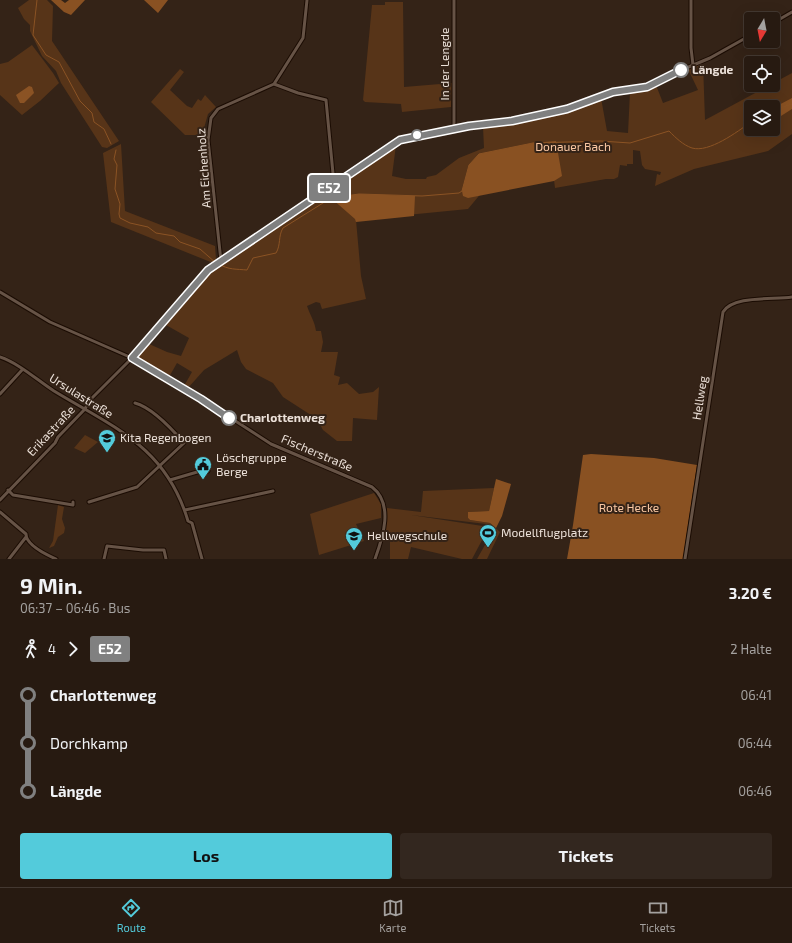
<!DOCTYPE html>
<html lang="de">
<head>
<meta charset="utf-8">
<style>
  :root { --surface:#271a11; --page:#33271f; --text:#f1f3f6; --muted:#a4a19f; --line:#433831; --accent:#53cbdb }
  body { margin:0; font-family:"Exo 2",sans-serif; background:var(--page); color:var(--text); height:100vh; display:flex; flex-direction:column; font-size:15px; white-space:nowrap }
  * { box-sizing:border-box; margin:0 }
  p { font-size:13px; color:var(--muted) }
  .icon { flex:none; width:22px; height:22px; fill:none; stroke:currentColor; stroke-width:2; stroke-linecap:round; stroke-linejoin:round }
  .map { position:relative; height:559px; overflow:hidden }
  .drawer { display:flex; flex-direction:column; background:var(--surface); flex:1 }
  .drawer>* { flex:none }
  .badge { padding:0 8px; border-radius:3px; font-size:14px; line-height:26px }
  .needle { width:26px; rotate:190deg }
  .tools { position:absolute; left:744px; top:12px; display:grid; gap:8px }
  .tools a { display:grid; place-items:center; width:36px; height:36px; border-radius:4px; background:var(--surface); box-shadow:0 4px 16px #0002,0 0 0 1px var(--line); font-size:20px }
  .map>.badge { position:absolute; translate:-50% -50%; box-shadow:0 0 0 2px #fff }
  .legs { display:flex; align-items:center; gap:6px; height:44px; padding:0 20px; font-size:13px }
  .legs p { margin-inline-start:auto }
  .headline { display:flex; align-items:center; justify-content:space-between; height:68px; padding:0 20px }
  h1 { font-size:22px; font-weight:700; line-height:30px }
  .primary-button { display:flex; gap:8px; margin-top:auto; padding:8px 20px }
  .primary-button a { flex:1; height:46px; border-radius:4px; background:var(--accent); color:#111; font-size:16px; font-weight:700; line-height:46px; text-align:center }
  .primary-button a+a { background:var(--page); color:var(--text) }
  ul { padding:0 20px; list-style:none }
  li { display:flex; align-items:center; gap:14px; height:48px; font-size:15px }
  li i { display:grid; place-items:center; width:6px; height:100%; margin:0 5px; background:currentColor }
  li i::after { content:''; width:10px; height:10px; margin:-5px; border:3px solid; border-radius:50%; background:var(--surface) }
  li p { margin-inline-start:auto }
  li:first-child i { background:linear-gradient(#0000 50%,currentColor 0) }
  li:last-child i { background:linear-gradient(currentColor 50%,#0000 0) }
  .tabs { display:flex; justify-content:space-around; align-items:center; height:56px; border-top:1px solid var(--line); background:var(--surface); font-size:11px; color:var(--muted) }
  .tabs a { display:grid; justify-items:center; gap:2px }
  .tabs .selected { color:var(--accent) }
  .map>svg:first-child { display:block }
  .green { fill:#573418; fill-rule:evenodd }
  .forest { fill:#895122 }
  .water { fill:#8b5324 }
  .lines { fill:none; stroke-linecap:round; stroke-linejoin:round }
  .stream { stroke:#8b5324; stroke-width:1 }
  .minor-casing { stroke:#1b0c03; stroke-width:5 }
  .minor { stroke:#665346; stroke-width:3 }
  .line-1-casing { stroke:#fff; stroke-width:9 }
  .line-1 { stroke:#808080; stroke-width:6 }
  .stop-1-dot { fill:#fff; stroke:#808080; stroke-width:2 }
  .labels { text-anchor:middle; stroke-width:4; stroke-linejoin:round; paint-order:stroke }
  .street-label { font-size:12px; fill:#ece1d9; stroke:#342317 }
  .stop-label { font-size:12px; font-weight:bold; fill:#ece1d9; stroke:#342317; text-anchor:start }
  .park-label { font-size:12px; fill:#fbc8a3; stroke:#342317 }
  .poi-label { font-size:12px; fill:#ece1d9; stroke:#342317; text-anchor:start }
</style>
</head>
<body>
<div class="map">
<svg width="792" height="559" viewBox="0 0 792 559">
  <rect width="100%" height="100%" fill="#342317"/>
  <!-- green -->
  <path class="green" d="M29,0H47L53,6L52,41L119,141L107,148L102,147L61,83L56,71L42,56L30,31V25L24,19L18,8Z
    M385,2H403L404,87L452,83L451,107L402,112L401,104L365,102L363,100L372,5H385Z
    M32,45L53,73L59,83L40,101L22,115L0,95V64L8,62Z
    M703,63L705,120L792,73V134L768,151L694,169L655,186L657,174L660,175L661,172L645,169L642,165L640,151L633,150V164H627V166L620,165L618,177L614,179H606L555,188L554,180L488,185L468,209L356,220L361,276L366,299L322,309L320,303L316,302L307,306C310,315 315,322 316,331H321L323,342L321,352H338L334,375L340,377L338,385L347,383L359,394L373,392L379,387L377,420L353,418L352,441H337L323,430L317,419L283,397L273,383L246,369L241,362L237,350L204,370L188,388L184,386L192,372L177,363L169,377L138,359V354L147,343L167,352L181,356L189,338L166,325L199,283L221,262L396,145L392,176L406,179H426L427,177L436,175L459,158L484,148L483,127C522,123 563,113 601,98L607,131L628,133L630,92L656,85L663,103L698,90L688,69ZM751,107H773V129H751Z
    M180,69L184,72L170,90L187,106L192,108L198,99L201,101L205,95L216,107L208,114L202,135H185L151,102Z
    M121,144L125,211L215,246L216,259L213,263L111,222L103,153Z
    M85,435L98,442L85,453L74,448Z
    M494,488L489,511L468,512V518L470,520L490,523L500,532L487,559H477L494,529L486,524L411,515L489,527L472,559H462L411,547L408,559H390V536L385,534L387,508L421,512L423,491Z
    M374,493L381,504V518L356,524L364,541L319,555L310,514Z
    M58,505L64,507L62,519L65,528L64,533L58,537L54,546L49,548L53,541Z"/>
  <!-- forest -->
  <path class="forest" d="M51,0H61L65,3L69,0H85L71,15L64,12Z
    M144,0H168L158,13Z
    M792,98V109L773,121V108Z
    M556,141L562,176L554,181L468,198L463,196L462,191L469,165L479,154L533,143Z
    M359,194L415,196L414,216L356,222L355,219L331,198Z
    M591,454L654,458L697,465L683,559H567L573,525L583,455Z
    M496,479L511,484L502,516L496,528L490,523L470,520L468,518V512L489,511Z"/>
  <!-- water -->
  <path class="water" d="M29,86L32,87L34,93L24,103H20L16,95Z"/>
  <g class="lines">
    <!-- stream -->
    <path class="stream" d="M37,0L33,35L46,55L59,62L80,101L92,113L94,122L104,129L111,144
      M773,110L792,104
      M116,150L114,159L117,165L115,189L120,204L119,214L120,218L130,223L148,227L156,233L174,236L180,242L200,249L216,263
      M219,264C228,270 237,269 247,270L253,258L276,253C281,245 278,236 283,228L331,198L359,194L422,196L459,193L462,191L469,165L479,154L533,143L601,141L630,143L669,131C676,138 683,145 692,148C709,153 737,132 751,122"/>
    <defs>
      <path id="minor" d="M691,0V48L693,65
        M773,23L792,12
        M274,84L298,93L326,100L334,184
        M454,129V0
        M221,261L208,140L211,118L218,109L274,84L303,38L307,0
        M0,292L50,322L132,358L209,404L271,444L372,487C394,504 383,537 375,559
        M0,357C20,364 37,380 54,391C115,428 166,447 188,521L192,523L202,559
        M0,394L22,370
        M170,480L204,470L208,471
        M8,490L13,495L73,505V502
        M0,500L55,443L58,437L85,409L89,401L132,358L208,270L396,142L409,137L469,126L512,121L567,109L613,92L647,87L672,74L710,58L751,35
        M89,502L137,487L184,443C172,429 153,408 135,403
        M185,510L273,491
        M0,512L26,534C26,545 47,555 56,559
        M9,559L26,537
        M104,559L107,546L143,550H164L166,559
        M685,559L723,312C733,295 774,300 792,297"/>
    </defs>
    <!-- minor casing -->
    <use href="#minor" class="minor-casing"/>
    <!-- minor -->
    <use href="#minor" class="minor"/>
  </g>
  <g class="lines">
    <defs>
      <path id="line-1" d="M229,418L201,399L132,358L208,270L400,140L469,126L512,121L567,109L613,92L647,87L681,70"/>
    </defs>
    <!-- line-1 casing -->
    <use href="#line-1" class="line-1-casing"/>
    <!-- line-1 -->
    <use href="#line-1" class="line-1"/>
  </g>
  <!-- icons -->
  <defs>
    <symbol id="school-pin" viewBox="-11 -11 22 30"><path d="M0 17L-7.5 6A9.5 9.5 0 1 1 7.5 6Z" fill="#53cbdb" stroke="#342317"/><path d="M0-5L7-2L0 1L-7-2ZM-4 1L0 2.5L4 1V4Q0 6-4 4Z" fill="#111"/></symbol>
    <symbol id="civic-pin" viewBox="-11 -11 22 30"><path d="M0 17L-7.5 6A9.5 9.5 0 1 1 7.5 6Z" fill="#53cbdb" stroke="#342317"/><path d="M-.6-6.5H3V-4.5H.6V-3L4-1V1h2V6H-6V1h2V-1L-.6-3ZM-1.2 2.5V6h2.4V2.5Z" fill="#111"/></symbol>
    <symbol id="stadium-pin" viewBox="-11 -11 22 30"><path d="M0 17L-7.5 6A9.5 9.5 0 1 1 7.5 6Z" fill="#53cbdb" stroke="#342317"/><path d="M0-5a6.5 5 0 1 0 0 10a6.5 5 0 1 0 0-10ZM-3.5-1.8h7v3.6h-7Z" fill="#111"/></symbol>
  </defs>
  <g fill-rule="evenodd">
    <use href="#school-pin" x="97" y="428" width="20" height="27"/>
    <use href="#civic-pin" x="193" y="455" width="20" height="27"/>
    <use href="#stadium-pin" x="478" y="523" width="20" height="27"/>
    <use href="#school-pin" x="344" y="526" width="20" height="27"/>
  </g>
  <!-- markers -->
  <g class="stop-1-dot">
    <circle cx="681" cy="70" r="7"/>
    <circle cx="417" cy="135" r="5"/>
    <circle cx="229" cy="418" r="7"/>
  </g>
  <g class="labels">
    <!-- street labels -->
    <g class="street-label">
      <text transform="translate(445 64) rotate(-90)" y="4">In der Lengde</text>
      <text transform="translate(204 168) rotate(-94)" y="4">Am Eichenholz</text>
      <text transform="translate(81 396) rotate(32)" y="4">Ursulastraße</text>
      <text transform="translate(700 398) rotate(-81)" y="4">Hellweg</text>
      <text transform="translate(51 431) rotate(-47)" y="4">Erikastraße</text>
      <text transform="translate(317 453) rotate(23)" y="4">Fischerstraße</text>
    </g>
    <!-- stop labels -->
    <g class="stop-label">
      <text x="692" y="74">Längde</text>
      <text x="240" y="422">Charlottenweg</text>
    </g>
    <!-- park labels -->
    <g class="park-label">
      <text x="573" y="151">Donauer Bach</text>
      <text x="629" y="512">Rote Hecke</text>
    </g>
    <!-- poi labels -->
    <g class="poi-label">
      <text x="120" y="442">Kita Regenbogen</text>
      <text x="216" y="462">Löschgruppe<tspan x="216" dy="14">Berge</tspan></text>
      <text x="501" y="537">Modellflugplatz</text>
      <text x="367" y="540">Hellwegschule</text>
    </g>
  </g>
</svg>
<div class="tools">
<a><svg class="needle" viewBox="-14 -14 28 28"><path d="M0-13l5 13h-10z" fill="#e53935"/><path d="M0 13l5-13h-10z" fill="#a4a19f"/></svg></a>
<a><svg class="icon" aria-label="locate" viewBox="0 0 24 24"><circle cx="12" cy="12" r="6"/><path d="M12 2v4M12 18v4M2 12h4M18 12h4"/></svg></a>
<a><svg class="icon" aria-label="layers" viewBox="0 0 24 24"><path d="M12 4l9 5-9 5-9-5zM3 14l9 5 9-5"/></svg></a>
</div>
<b class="badge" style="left:329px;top:188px;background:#808080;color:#fff">E52</b>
</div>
<section class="drawer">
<div class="headline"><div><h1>9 Min.</h1><p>06:37 – 06:46 · Bus</p></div><b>3.20 €</b></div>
<div class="legs"><svg class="icon" aria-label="walk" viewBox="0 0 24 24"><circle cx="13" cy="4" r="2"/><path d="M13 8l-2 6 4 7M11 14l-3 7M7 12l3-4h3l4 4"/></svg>4<svg class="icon" aria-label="forward" viewBox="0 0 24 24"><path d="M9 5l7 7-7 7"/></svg><b class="badge" style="background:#808080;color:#fff">E52</b><p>2 Halte</p></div>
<ul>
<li><i style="color:#808080"></i><b>Charlottenweg</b><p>06:41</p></li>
<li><i style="color:#808080"></i><span>Dorchkamp</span><p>06:44</p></li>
<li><i style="color:#808080"></i><b>Längde</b><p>06:46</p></li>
</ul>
<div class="primary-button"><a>Los</a><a>Tickets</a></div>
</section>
<nav class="tabs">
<a class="selected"><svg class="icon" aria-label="directions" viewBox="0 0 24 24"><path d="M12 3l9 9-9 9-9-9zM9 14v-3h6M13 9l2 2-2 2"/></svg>Route</a>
<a><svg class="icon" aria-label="map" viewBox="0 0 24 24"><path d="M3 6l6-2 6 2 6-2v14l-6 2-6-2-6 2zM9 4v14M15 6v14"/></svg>Karte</a>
<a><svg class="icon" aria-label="tickets" viewBox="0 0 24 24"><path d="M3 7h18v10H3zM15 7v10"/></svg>Tickets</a>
</nav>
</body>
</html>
